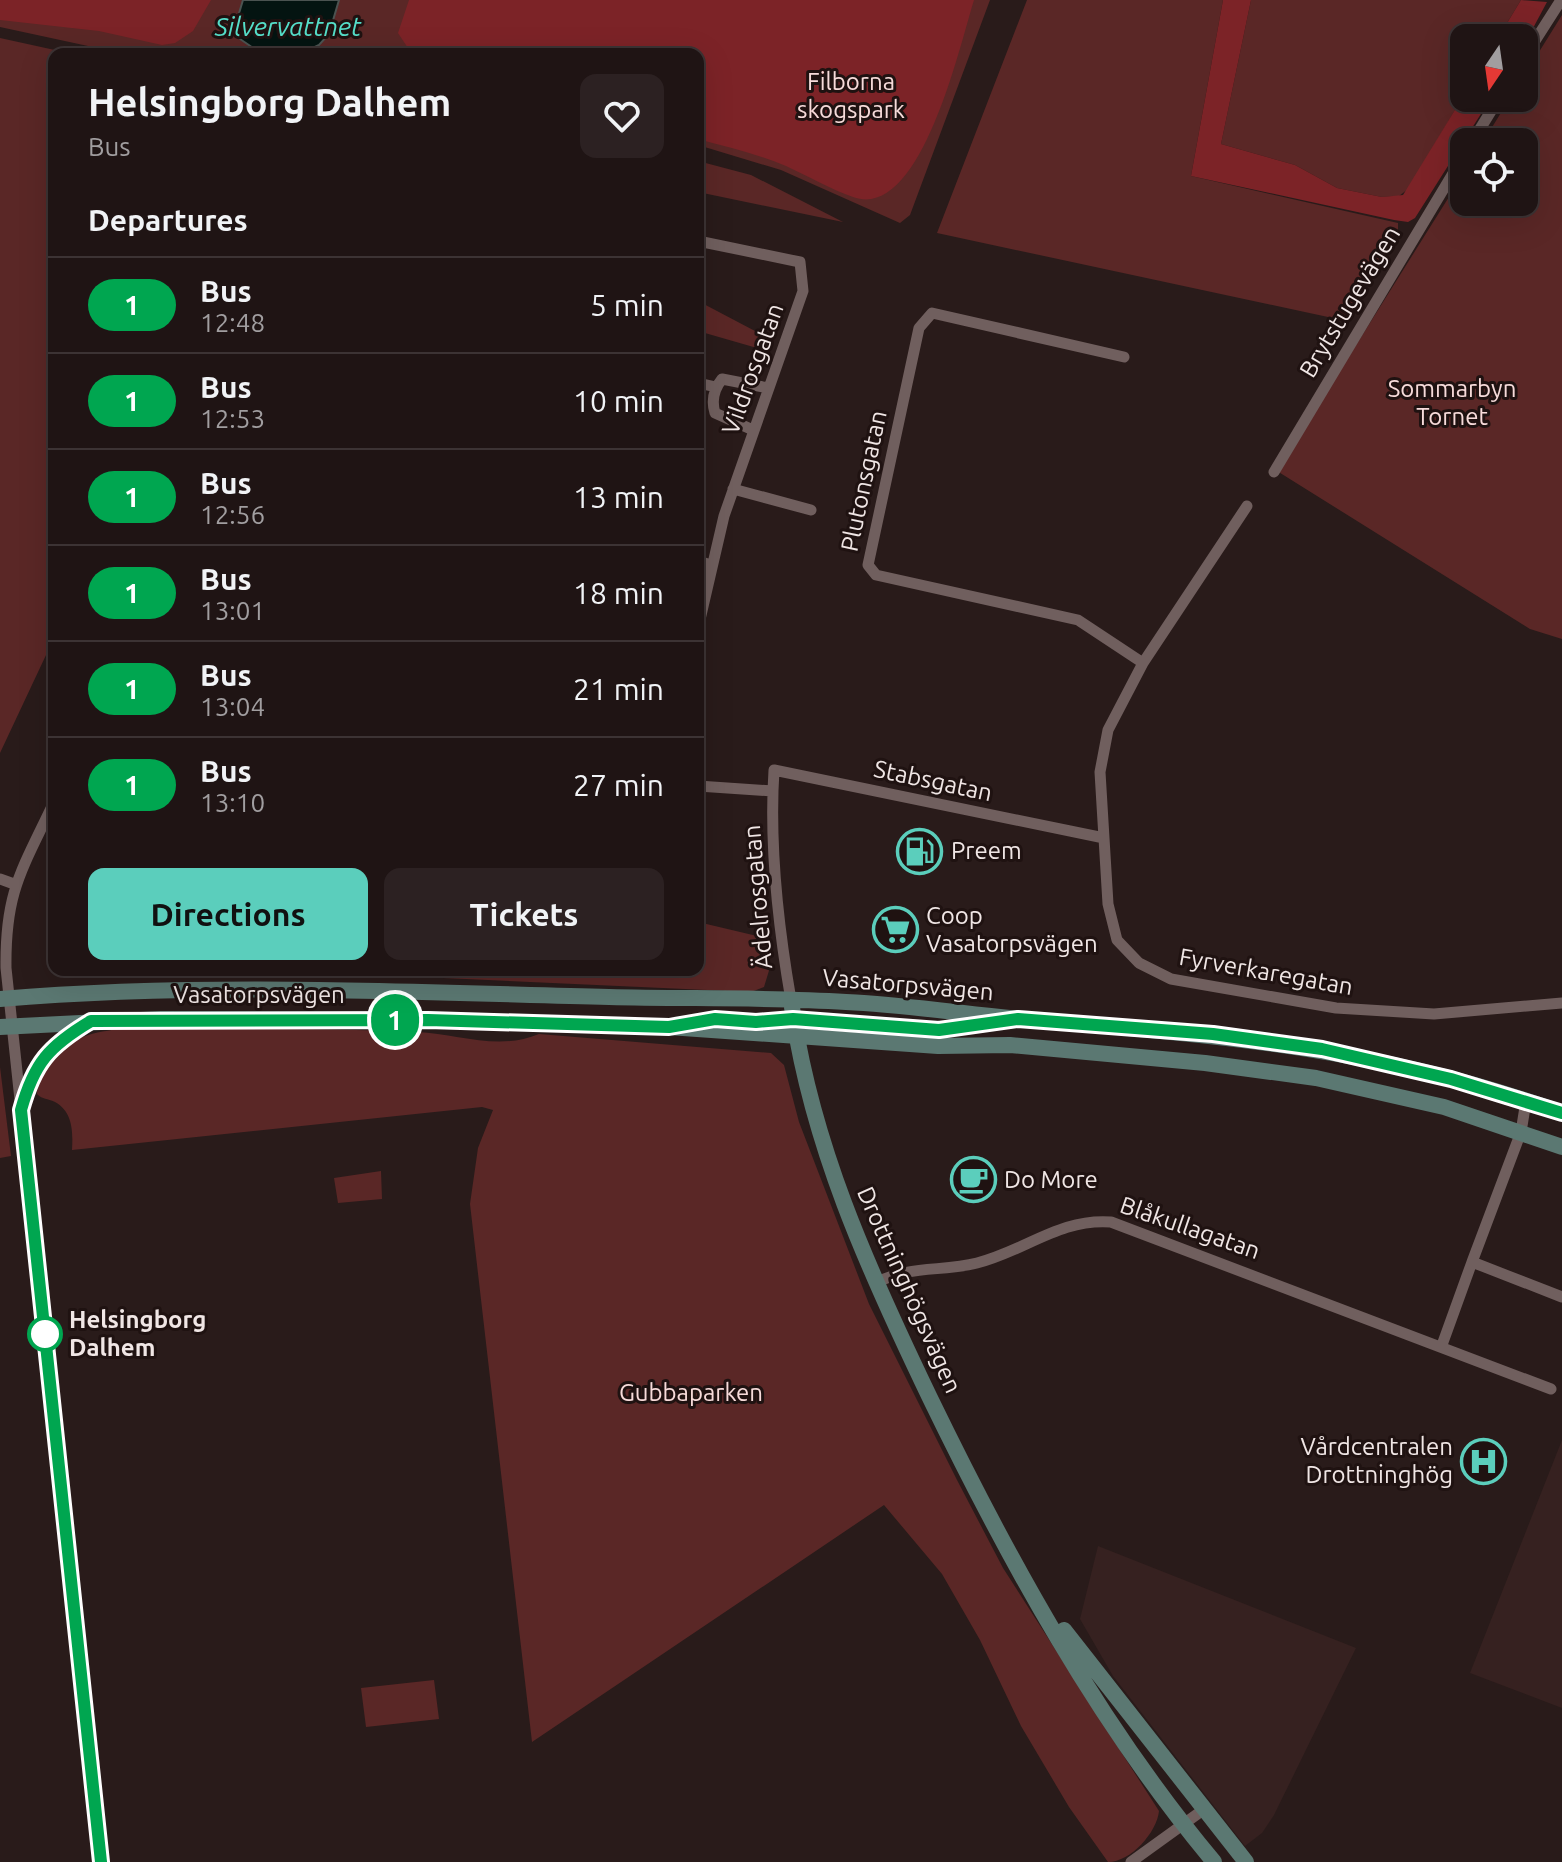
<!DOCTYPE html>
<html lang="en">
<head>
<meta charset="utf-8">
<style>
  :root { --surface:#1f1414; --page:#2c2122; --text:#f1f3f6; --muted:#a19ea0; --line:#3c3334; --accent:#5bcebc }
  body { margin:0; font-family:Ubuntu,sans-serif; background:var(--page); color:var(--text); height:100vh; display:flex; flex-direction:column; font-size:30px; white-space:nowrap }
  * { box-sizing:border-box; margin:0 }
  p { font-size:26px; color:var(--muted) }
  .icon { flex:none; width:44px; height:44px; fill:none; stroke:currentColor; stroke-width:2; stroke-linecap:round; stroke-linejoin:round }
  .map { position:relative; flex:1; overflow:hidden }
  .panel { position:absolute; left:48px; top:48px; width:656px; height:928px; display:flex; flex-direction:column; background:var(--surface); border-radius:16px; box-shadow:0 8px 32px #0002,0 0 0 2px var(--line) }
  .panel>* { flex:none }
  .badge { padding:0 16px; border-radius:26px; font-size:28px; line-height:52px }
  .needle { width:52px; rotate:193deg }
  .tools { position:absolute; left:1450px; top:24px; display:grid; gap:16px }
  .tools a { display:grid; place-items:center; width:88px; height:88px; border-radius:16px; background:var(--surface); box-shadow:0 8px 32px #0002,0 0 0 2px var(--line); font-size:40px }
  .map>.badge { position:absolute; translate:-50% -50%; box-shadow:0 0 0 4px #fff }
  h2 { padding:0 40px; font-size:30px; line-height:72px }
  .round { display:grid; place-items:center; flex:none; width:84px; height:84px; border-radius:16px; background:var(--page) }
  .headline { display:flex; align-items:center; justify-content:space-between; height:136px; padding:0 40px }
  h1 { font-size:38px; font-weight:700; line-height:60px }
  .button { display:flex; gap:16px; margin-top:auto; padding:16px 40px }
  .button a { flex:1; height:92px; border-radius:16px; background:var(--accent); color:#111; font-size:32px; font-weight:700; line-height:92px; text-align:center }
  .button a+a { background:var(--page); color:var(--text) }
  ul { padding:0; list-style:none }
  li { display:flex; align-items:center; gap:24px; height:96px; padding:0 40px; border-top:2px solid var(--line) }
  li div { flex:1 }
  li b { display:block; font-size:30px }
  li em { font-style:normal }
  li .badge { min-width:88px; font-weight:700; text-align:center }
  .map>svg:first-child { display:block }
  .built { fill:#362120 }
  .green { fill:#5a2726 }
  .forest { fill:#7c2327 }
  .water { fill:#041411; stroke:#4b5351; stroke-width:2 }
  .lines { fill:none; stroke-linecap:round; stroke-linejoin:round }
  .street { stroke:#705f5e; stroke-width:11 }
  .secondary { stroke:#5b7872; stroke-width:16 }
  .line-casing { stroke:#fff; stroke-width:18 }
  .line { stroke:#00a650; stroke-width:12 }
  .stop-dot { fill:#fff; stroke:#00a650; stroke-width:4 }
  .labels { text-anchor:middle; stroke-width:6; stroke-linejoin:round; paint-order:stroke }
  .park-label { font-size:24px; fill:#f7dbda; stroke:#1f1211 }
  .street-label { font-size:24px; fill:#f0e6e5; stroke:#1f1211 }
  .poi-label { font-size:24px; fill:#f0e6e5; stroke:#1f1211; text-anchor:start }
  .stop-label { font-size:24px; font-weight:bold; fill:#f0e6e5; stroke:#1f1211; text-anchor:start }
  .water-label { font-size:26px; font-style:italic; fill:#55dec9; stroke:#1f1211 }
</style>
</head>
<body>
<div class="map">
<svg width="1562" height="1862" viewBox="0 0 1562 1862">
  <rect width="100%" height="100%" fill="#291b1a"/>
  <!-- built -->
  <path class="built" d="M1562,1440V1708L1470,1673Z
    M1098,1546L1356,1648L1274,1815L1262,1833L1245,1846L1113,1676L1080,1619Z"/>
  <!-- green -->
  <path class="green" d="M0,0H990L910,215L900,223L781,170L698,145V54H125L0,27Z
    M1027,0H1223L1191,176L1398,223V230L1342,320L937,233Z
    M1251,0H1521L1498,38H1464V95L1408,189L1399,196L1382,197L1337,188L1295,165L1221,144Z
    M1562,15V639L1530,629L1277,471L1464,173V202H1524V142H1483L1510,98H1524V76Z
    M0,38L73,54H54V638L0,753Z
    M698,161L751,175L843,222L698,192Z
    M698,301L774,341L757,348L698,331Z
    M698,922L757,936L761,963L771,964L764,987L751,992L266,970H698Z
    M223,1028C288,1029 352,1029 417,1032C458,1034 499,1051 539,1034L771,1053L784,1065L799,1122L869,1304L957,1480L1003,1568L1159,1811C1157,1832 1131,1862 1108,1862L1069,1807L1021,1726L980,1640L942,1574L884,1505L532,1742L470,1204L478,1148L493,1110L482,1107L72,1150C73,1132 73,1112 55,1102C47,1098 43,1100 37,1094C40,1011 167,1029 223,1028Z
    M0,1067L11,1156L0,1158Z
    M381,1171L382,1199L338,1203L334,1178Z
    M434,1680L439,1719L366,1727L361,1688Z"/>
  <!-- forest -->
  <path class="forest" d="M0,0H211L193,31L175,43L162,45L99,31L0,20Z
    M409,0H974C960,44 921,222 853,197C830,189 808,176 786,166C758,154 727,147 698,139V54H412L398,33Z
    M1223,0H1251L1221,144L1295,165L1337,188L1382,197L1403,195L1464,95L1491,98L1415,218L1408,222L1394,220L1191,176Z
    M1521,0L1547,2L1524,45V38H1498Z"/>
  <!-- water -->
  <path class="water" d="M243,0H339L329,34L319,45L300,54H262L240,39L237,20Z"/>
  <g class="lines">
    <!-- street -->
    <path class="street" d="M1524,58L1561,0
      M1472,142L1499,98
      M698,241L800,262L803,291L724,516L698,628
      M1124,357L932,313L919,328L868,565L876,575L1078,620L1143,663
      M698,383L716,387
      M753,430L715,413C711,400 714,389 722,379L768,388
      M1274,472L1464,155
      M733,489L811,510
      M1247,506L1143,663L1108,730L1100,772L1108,904L1117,940L1139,963L1171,979L1336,1008L1434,1014L1562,1003
      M698,561L711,565
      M698,786L773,791
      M54,802C22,870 5,891 6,968L101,1862
      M0,879L14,884
      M791,1000C778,925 769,846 774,770L1104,838
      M1526,1101L1521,1132L1472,1262L1562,1297
      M876,1283C909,1265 942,1272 977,1263C1025,1251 1060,1218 1111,1222L1551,1389
      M1442,1345L1472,1262
      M1131,1862L1203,1810"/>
    <!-- secondary -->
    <path class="secondary" d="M0,999C202,982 407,992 609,997C688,999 767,997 846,1002C912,1005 977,1016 1042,1021C1224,1035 1389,1050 1562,1113
      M791,1000C810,1142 868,1269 930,1398C1009,1561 1098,1723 1214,1862
      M0,1027L161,1019L428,1020L669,1027L938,1046L1010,1045L1205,1063L1316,1078L1444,1107L1562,1147
      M1064,1630L1246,1862"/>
  </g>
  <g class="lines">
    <defs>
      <path id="line" d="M101,1862L21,1110C34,1063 49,1046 91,1021L428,1020L669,1027L715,1019L756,1022L793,1019L939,1030L1018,1019L1213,1034L1322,1049L1451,1079L1562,1113"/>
    </defs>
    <!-- line casing -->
    <use href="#line" class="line-casing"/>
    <!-- line -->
    <use href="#line" class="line"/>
  </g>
  <!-- icons -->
  <defs>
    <symbol id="fuel-ring" viewBox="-11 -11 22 22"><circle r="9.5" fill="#1f1211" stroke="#5bcebc" stroke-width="1.5"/><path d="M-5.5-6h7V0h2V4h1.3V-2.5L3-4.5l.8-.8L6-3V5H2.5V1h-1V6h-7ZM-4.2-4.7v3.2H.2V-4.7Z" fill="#5bcebc"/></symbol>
    <symbol id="supermarket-ring" viewBox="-11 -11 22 22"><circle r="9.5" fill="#1f1211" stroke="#5bcebc" stroke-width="1.5"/><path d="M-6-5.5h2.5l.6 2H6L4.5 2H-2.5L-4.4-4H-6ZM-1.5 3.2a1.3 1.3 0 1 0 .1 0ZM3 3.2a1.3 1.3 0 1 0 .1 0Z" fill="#5bcebc"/></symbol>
    <symbol id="cafe-ring" viewBox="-11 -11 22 22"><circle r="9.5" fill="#1f1211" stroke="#5bcebc" stroke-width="1.5"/><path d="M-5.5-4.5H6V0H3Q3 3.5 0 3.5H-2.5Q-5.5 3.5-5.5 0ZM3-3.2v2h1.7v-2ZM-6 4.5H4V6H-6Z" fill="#5bcebc"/></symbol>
    <symbol id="hospital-ring" viewBox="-11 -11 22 22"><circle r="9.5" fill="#1f1211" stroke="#5bcebc" stroke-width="1.5"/><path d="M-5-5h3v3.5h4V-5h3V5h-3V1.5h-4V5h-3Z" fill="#5bcebc"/></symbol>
  </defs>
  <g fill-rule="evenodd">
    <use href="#fuel-ring" x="894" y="826" width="51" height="51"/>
    <use href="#supermarket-ring" x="870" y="904" width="51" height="51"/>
    <use href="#cafe-ring" x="948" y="1154" width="51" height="51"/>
    <use href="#hospital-ring" x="1458" y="1436" width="51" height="51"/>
  </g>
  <!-- markers -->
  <circle class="stop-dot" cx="45" cy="1334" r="16"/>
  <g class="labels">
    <!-- park labels -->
    <g class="park-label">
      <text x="851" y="90">Filborna<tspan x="851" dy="28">skogspark</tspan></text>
      <text x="1452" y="397">Sommarbyn<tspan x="1452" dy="28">Tornet</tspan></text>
      <text x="691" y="1401">Gubbaparken</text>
    </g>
    <!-- street labels -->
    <g class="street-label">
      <text transform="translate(1350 302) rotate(-59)" y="8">Brytstugevägen</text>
      <text transform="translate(753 369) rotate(-70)" y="8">Vildrosgatan</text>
      <text transform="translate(864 481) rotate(-78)" y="8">Plutonsgatan</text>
      <text transform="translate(933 781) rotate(12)" y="8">Stabsgatan</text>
      <text transform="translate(758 897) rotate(-95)" y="8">Ädelrosgatan</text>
      <text transform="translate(1266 972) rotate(10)" y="8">Fyrverkaregatan</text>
      <text transform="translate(908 985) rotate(5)" y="8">Vasatorpsvägen</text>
      <text x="259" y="1003">Vasatorpsvägen</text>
      <text transform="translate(1190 1228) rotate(19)" y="8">Blåkullagatan</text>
      <text transform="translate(909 1290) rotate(66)" y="8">Drottninghögsvägen</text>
    </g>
    <!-- poi labels -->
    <g class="poi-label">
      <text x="951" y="859">Preem</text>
      <text x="926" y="924">Coop<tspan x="926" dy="28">Vasatorpsvägen</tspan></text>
      <text x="1004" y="1188">Do More</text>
      <text x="1453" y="1455" text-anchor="end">Vårdcentralen<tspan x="1453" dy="28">Drottninghög</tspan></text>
    </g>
    <!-- stop labels -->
    <g class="stop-label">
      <text x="69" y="1328">Helsingborg<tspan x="69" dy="28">Dalhem</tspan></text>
    </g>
    <!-- water labels -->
    <g class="water-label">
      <text x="288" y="36">Silvervattnet</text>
    </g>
  </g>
</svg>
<div class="tools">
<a><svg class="needle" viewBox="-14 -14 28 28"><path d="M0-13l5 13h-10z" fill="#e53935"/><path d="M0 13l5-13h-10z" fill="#a19ea0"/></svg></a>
<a><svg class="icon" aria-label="locate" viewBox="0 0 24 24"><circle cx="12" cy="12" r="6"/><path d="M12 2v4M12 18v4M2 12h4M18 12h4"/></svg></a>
</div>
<b class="badge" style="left:395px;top:1020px;background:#00a650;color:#fff">1</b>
<section class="panel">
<div class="headline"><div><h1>Helsingborg Dalhem</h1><p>Bus</p></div><a class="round"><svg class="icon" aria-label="heart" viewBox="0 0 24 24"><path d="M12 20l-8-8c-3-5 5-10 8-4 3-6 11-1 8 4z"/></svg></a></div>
<h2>Departures</h2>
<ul>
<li><span class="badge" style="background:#00a650;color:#fff">1</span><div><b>Bus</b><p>12:48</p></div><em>5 min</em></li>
<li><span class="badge" style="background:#00a650;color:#fff">1</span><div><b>Bus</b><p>12:53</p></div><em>10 min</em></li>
<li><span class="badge" style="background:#00a650;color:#fff">1</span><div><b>Bus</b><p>12:56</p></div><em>13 min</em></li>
<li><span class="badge" style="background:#00a650;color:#fff">1</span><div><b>Bus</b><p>13:01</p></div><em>18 min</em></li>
<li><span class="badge" style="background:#00a650;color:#fff">1</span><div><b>Bus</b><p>13:04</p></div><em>21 min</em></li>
<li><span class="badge" style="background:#00a650;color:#fff">1</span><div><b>Bus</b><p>13:10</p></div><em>27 min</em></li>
</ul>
<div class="button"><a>Directions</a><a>Tickets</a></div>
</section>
</div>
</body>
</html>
